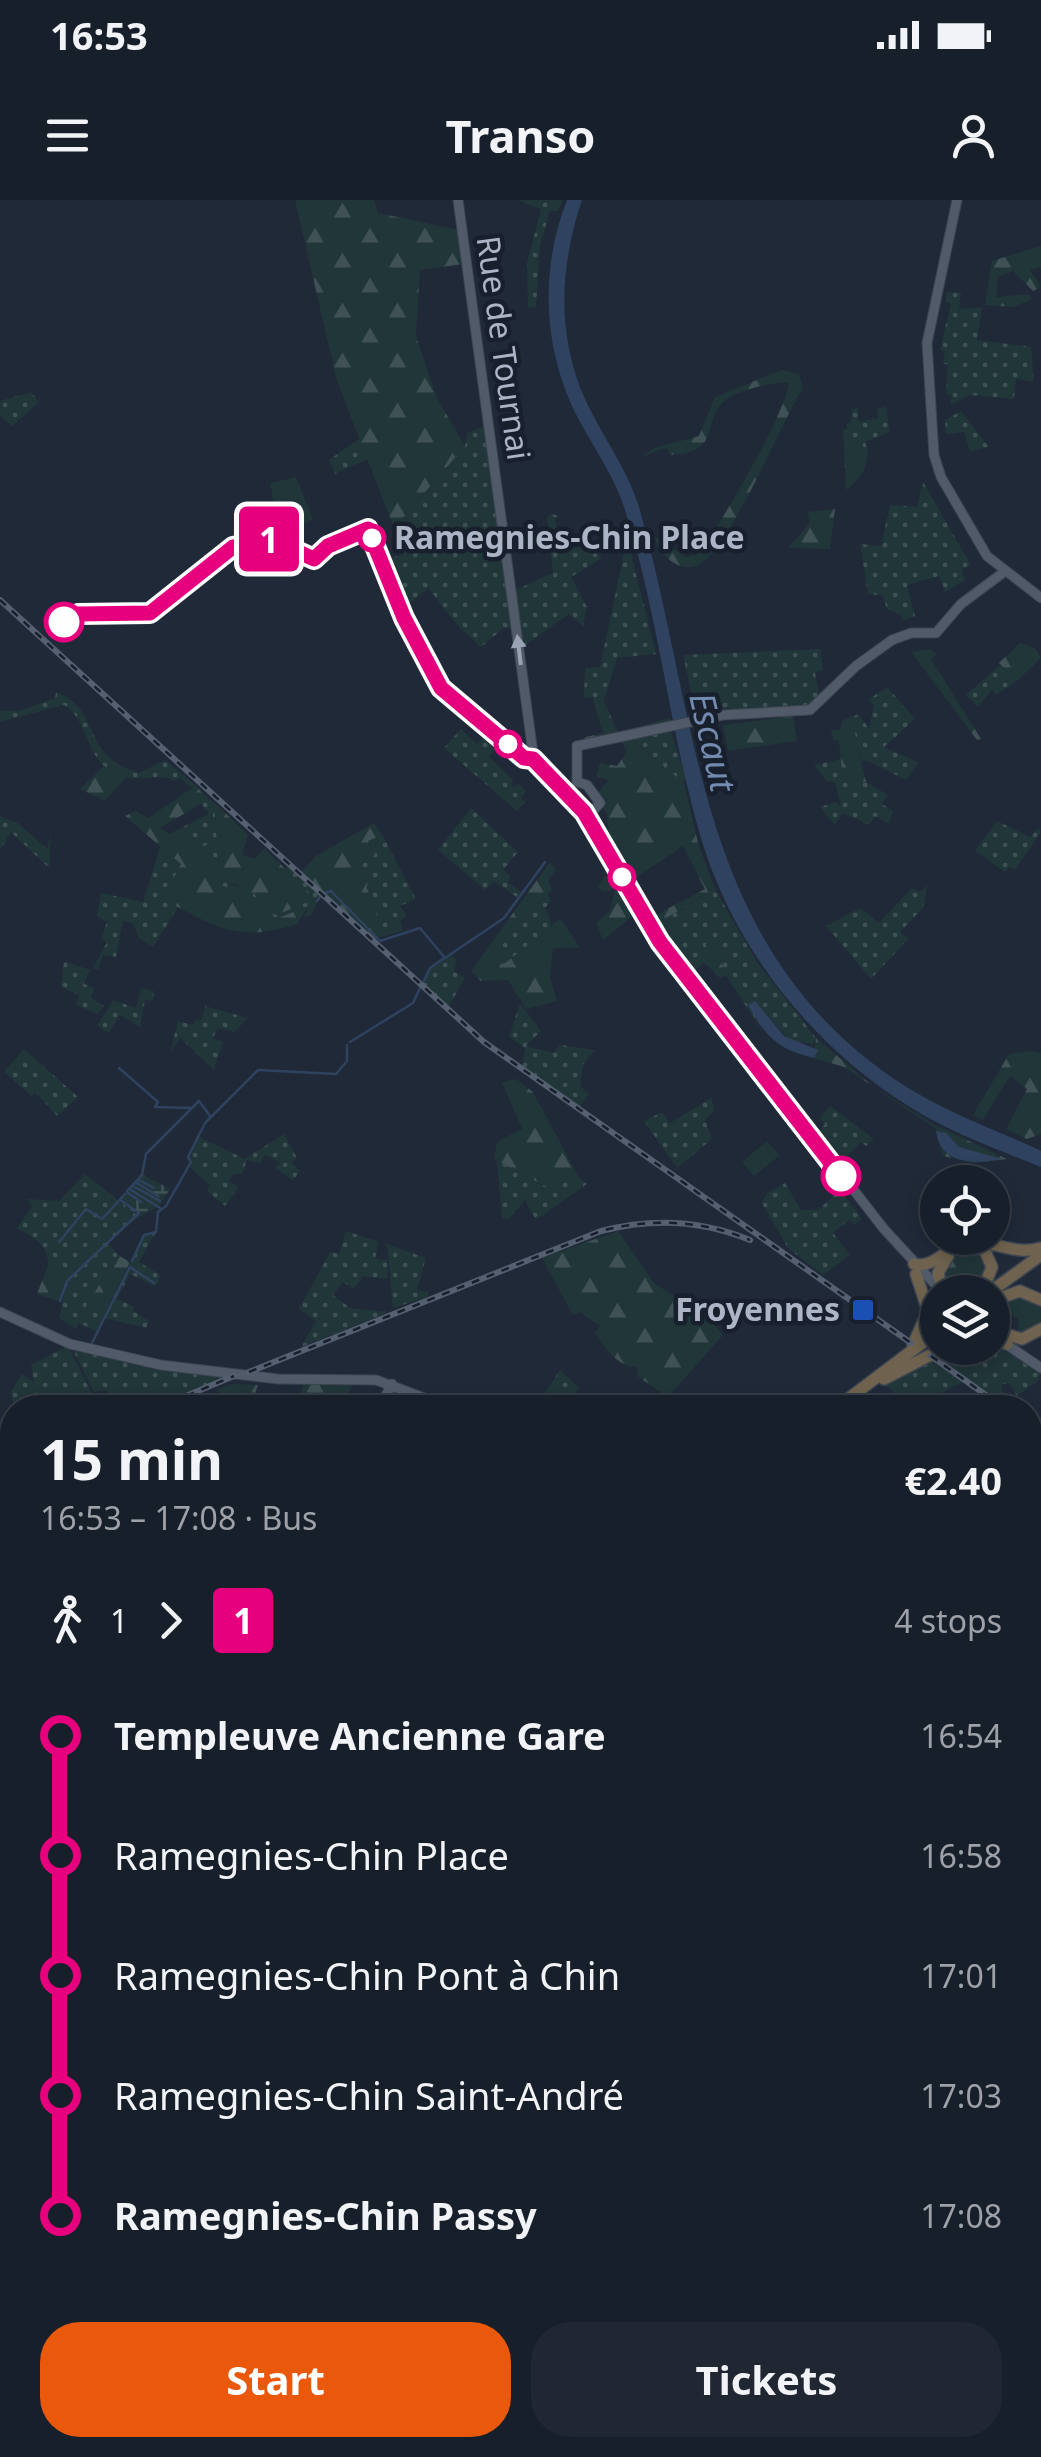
<!DOCTYPE html>
<html lang="en">
<head>
<meta charset="utf-8">
<style>
  :root { --surface:#171f2a; --page:#202732; --text:#f1f3f6; --muted:#9ea2a8; --line:#363d47; --accent:#ea580c }
  body { margin:0; font-family:"Noto Sans",sans-serif; background:var(--page); color:var(--text); height:100vh; display:flex; flex-direction:column; font-size:38px; white-space:nowrap }
  * { box-sizing:border-box; margin:0 }
  p { font-size:32px; color:var(--muted) }
  .icon { flex:none; width:55px; height:55px; fill:none; stroke:currentColor; stroke-width:2; stroke-linecap:round; stroke-linejoin:round }
  .map { position:relative; flex:1; overflow:hidden }
  .side { position:absolute; left:0px; top:1195px; width:1042px; height:1062px; display:flex; flex-direction:column; background:var(--surface); border-radius:40px 40px 0 0; box-shadow:0 5px 15px #0003,0 0 0 2px var(--line) }
  .side>* { flex:none }
  .badge { padding:0 20px; border-radius:8px; font-size:35px; line-height:65px }
  .buttons { position:absolute; left:920px; top:965px; display:grid; gap:20px }
  .buttons a { display:grid; place-items:center; width:90px; height:90px; border-radius:50%; background:var(--surface); box-shadow:0 5px 15px #0003,0 0 0 2px var(--line); font-size:50px }
  .map>.badge { position:absolute; translate:-50% -50%; box-shadow:0 0 0 5px #fff }
  .legs { display:flex; align-items:center; gap:15px; height:110px; padding:0 40px; font-size:32px }
  .legs p { margin-inline-start:auto }
  .head { display:flex; align-items:center; justify-content:space-between; height:170px; padding:0 40px }
  h1 { font-size:55px; font-weight:700; line-height:75px }
  .primary-button { display:flex; gap:20px; margin-top:auto; padding:20px 40px }
  .primary-button a { flex:1; height:115px; border-radius:40px; background:var(--accent); color:#fff; font-size:40px; font-weight:700; line-height:115px; text-align:center }
  .primary-button a+a { background:var(--page); color:var(--text) }
  ul { padding:0 40px; list-style:none }
  li { display:flex; align-items:center; gap:35px; height:120px; font-size:38px }
  li i { display:grid; place-items:center; width:15px; height:100%; margin:0 12px; background:currentColor }
  li i::after { content:''; width:25px; height:25px; margin:-12px; border:8px solid; border-radius:50%; background:var(--surface) }
  li p { margin-inline-start:auto }
  li:first-child i { background:linear-gradient(#0000 50%,currentColor 0) }
  li:last-child i { background:linear-gradient(currentColor 50%,#0000 0) }
  .status { display:flex; justify-content:space-between; align-items:center; height:70px; padding:0 50px; background:var(--surface); direction:ltr }
  .status svg { height:28px; fill:currentColor }
  header { display:flex; justify-content:space-between; align-items:center; height:130px; padding:0 40px; background:var(--surface); font-size:45px; font-weight:700 }
  .map>svg:first-child { display:block }
  .green { fill:url(#green-dots) }
  .forest { fill:url(#forest-firs) }
  .wetland { fill:url(#wetland-marsh) }
  .pitch { fill:#213639 }
  .water { fill:#2f425f }
  .lines { fill:none; stroke-linecap:round; stroke-linejoin:round }
  .stream { stroke:#2f425f; stroke-width:2.5 }
  .major-casing { stroke:#3c4452; stroke-width:11 }
  .highway-casing { stroke:#3d4553; stroke-width:14 }
  .major { stroke:#505a69; stroke-width:9 }
  .highway { stroke:#6f634f; stroke-width:11 }
  .rail-casing { stroke:#545f70; stroke-width:6 }
  .rail { stroke:#18202d; stroke-width:2.5; stroke-dasharray:8; stroke-linecap:butt }
  .oneway { fill:#9aa3b3 }
  .line-1-casing { stroke:#fff; stroke-width:22 }
  .line-1 { stroke:#e6007e; stroke-width:15 }
  .stop-1-dot { fill:#fff; stroke:#e6007e; stroke-width:5 }
  .transit-dot { fill:#1a4fb4; stroke:#18202d; stroke-width:4 }
  .labels { text-anchor:middle; stroke-width:9; stroke-linejoin:round; paint-order:stroke }
  .street-label { font-size:32px; fill:#acb5c6; stroke:#18202d }
  .stop-label { font-size:32px; font-weight:bold; fill:#acb5c6; stroke:#18202d; text-anchor:start }
  .poi-label { font-size:32px; font-weight:bold; fill:#acb5c6; stroke:#18202d; text-anchor:end }
  .water-label { font-size:35px; font-style:italic; fill:#738bb0; stroke:#18202d }
</style>
</head>
<body>
<div class="status"><b>16:53</b><svg viewBox="0 0 49 12"><path d="M0 12V9h3v3zM5 12V6h3v6zM10 12V3h3v9zM15 12V0h3v12zM26 1h20v11H26zM47 4h2v5h-2z"/></svg></div>
<header><svg class="icon" aria-label="menu" viewBox="0 0 24 24"><path d="M4 6h16M4 12h16M4 18h16"/></svg>Transo<svg class="icon" aria-label="person" viewBox="0 0 24 24"><circle cx="12" cy="8" r="4"/><path d="M4 21q1-7 8-7t8 7"/></svg></header>
<div class="map">
<svg width="1041" height="2257" viewBox="0 0 1041 2257">
  <defs>
    <pattern id="green-dots" width="8" height="8" patternUnits="userSpaceOnUse" patternTransform="scale(2.5)"><rect width="8" height="8" fill="#213639"/><path d="M2 2h.1M6 6h.1" fill="none" stroke="#3f5154" stroke-width="1.8" stroke-linecap="round"/></pattern>
    <pattern id="forest-firs" width="22" height="20" patternUnits="userSpaceOnUse" patternTransform="scale(2.5)"><rect width="22" height="20" fill="#213639"/><path d="M5 1l3.5 6h-7zM16 11l3.5 6h-7z" fill="#3f5154"/></pattern>
    <pattern id="wetland-marsh" width="20" height="14" patternUnits="userSpaceOnUse" patternTransform="scale(2.5)"><rect width="20" height="14" fill="#213639"/><path d="M1 5h8M5 5V1M11 12h8M15 12V8" fill="none" stroke="#3f5154"/></pattern>
  </defs>
  <rect width="100%" height="100%" fill="#1f2938"/>
  <!-- green -->
  <path class="green" d="M518,0H563L558,11H550L540,46L536,107L528,108L527,63L541,9Z
    M946,92L961,93L959,109L982,107L977,140L1031,147L1034,182L1016,179L1014,199L970,195L950,205L952,196L946,194L948,165L943,163L945,151L940,150L951,104L946,102Z
    M31,192L39,202L12,226L0,216V201Z
    M886,207L890,232L865,242L868,251L850,252L847,223L851,222L852,209L858,208L859,222L878,218L877,209Z
    M961,211L989,247L970,251L964,232L946,234L945,220Z
    M486,225L513,429L504,428L481,447L458,426L428,388L401,410L383,361L403,354L394,328L465,246L467,233Z
    M360,238L368,259L335,274L329,260Z
    M923,282L971,365L962,369L965,380L945,392L939,376L907,385L915,416L903,421L901,415L887,409L882,395L868,394L860,344L881,346L890,305L917,307Z
    M552,314L559,316L555,319L561,354L585,344L602,358L571,377L587,407L583,426L569,414L521,448L513,391L553,373L547,317Z
    M627,338L656,454L617,458L604,501L594,503L593,497L584,498L585,468L600,467Z
    M820,449L823,470L815,473L821,501L812,508L690,519L732,508L695,510L683,455Z
    M1000,465L1017,481L997,494L992,490L978,507L966,495Z
    M887,487L915,519L884,547L919,563L906,580L866,560L862,562L851,518L858,514L869,528L874,505L868,500Z
    M56,492C104,510 78,555 139,573L165,560L201,590L196,591L180,578L177,581C154,570 136,588 109,570C85,554 87,518 64,505L0,522V511H19L55,498Z
    M669,526L687,580L681,582L635,541L592,545Z
    M461,529L477,544L490,529L503,540L489,557L513,580L512,588L518,584L526,591L521,598L525,602L517,611L444,548Z
    M842,559L844,580L866,582L888,595L882,604L893,611L889,624L875,616L869,625L843,613L835,625L820,607L836,602L841,606L835,582L827,581L814,565Z
    M209,599L214,602L219,665L226,683L255,693L259,706L276,715L312,695L284,668L294,666L321,695L311,715L303,718L308,710L275,720L265,717L223,686L213,660L191,649L183,627L209,614L201,603Z
    M471,608L518,652L503,670L511,676L508,683L522,692L518,698L494,681L485,690L438,650Z
    M0,616L18,623L47,649L51,633L49,668L11,632L0,650Z
    M997,621L1030,637L1038,628L1041,632L1015,670L1010,667L1005,672L975,651Z
    M382,634L416,699L400,706L407,716L400,720L402,726L383,734L357,659L375,655L368,641Z
    M161,644L181,665L163,699L178,707L153,747L139,738L133,723L123,721L116,757L103,755L98,770L93,768L107,742L101,740L107,722L97,716L101,693L143,702Z
    M927,686L923,708L900,732L909,738L871,779L826,726L860,708L879,723L912,688L920,692Z
    M715,689L757,762L816,838L813,844L791,841L763,812L751,809L764,834L726,775L720,778L704,762L695,770L668,717Z
    M547,693L551,701L545,708C554,723 554,739 537,748L530,744L502,766L499,760L505,736Z
    M451,755L457,760L454,771L465,778L447,810L422,785L434,763Z
    M64,761L90,770L84,784L95,788L91,798L104,806L98,814L76,805L79,795L61,787Z
    M141,788L154,791L153,801L145,800L140,827L120,815L109,833L97,826L113,800L136,808Z
    M520,803L541,831L526,846L554,853L560,845L595,850L583,865L580,886L589,894L579,908L522,868L525,848L509,837Z
    M205,806L248,818L234,832L218,828L213,838L223,842L214,870L180,838L170,853L178,821L193,825L196,819L201,820Z
    M24,849L78,897L57,916L35,892L31,896L4,872Z
    M711,898L715,910L705,920L712,939L677,968L644,921L662,912L670,923Z
    M830,906L874,939L866,946L861,942L843,960L828,941L822,946L818,932L825,924L820,918Z
    M284,934L297,958L291,962L300,971L293,980L275,968L280,962L265,955L260,963L247,960L242,974L234,973L229,981L239,987L225,1006L207,991L210,985L188,966L197,936L245,959Z
    M497,961L549,988L578,976L587,984L536,1020L525,1000L509,1019L502,1018Z
    M85,974L139,1017L107,1041L118,1055L86,1106L105,1114L144,1035L156,1032L139,1062L160,1075L158,1083L154,1086L130,1074L117,1099L133,1106L134,1111L149,1121L146,1128L104,1118L97,1132L79,1123L76,1129L59,1118L68,1076L48,1065C48,1043 34,1038 17,1028L32,1006L27,999L59,1001Z
    M785,983L801,1010H818L840,990L862,1019L854,1025L849,1020L833,1033L850,1055L823,1075L788,1048L762,1003L767,993Z
    M346,1031L379,1042L375,1059L387,1060L388,1079L363,1076L354,1089L343,1082L333,1095L350,1108L389,1112L301,1147L316,1121L299,1109L330,1052L339,1054Z
    M387,1044L426,1058L417,1090L429,1092L427,1097L393,1108Z
    M993,1144L1040,1173L1038,1181L1017,1196L1009,1183L1002,1184V1191L1020,1207H1007L938,1159L966,1148Z
    M68,1146L92,1193L83,1198L86,1205L15,1207L10,1193L22,1174L34,1182L31,1165Z
    M72,1148L234,1175L152,1207H111L106,1190L94,1192Z
    M928,1158L963,1182L913,1207L884,1184Z
    M560,1170L579,1188L566,1207H536Z
    M0,1868L12,1875V1934L0,1948Z"/>
  <!-- forest -->
  <path class="forest" d="M295,0H374L378,13L460,30L464,64L420,70L416,136L437,198L465,246L394,328L337,181Z
    M1041,46V67L1030,70L1041,87L1033,91L1013,71L998,77L996,97L1029,94L1032,99L1013,107L985,105L992,61Z
    M782,170L799,174L803,188C779,226 733,343 700,364C690,370 681,368 671,361C661,353 658,350 655,337L686,357L696,355L706,342C722,323 792,200 788,183C772,181 731,192 721,204C703,226 720,253 670,255L666,247L640,258L654,248L699,236L715,197Z
    M850,227V251H868C868,268 859,281 846,290L843,230Z
    M835,309L830,349L788,348L810,323L807,312Z
    M1020,443L1035,448L1041,458L1017,481L999,463Z
    M930,449L937,454L931,459L981,539L977,540L911,452Z
    M604,501L618,532L670,518L672,524L577,546L586,537L603,533L594,503Z
    M793,516L797,541L728,551L723,525Z
    M851,516L866,582L843,580L839,541L833,540L831,530H840L842,521Z
    M621,541H634L684,583L698,643L715,689L668,717L693,766L706,752V743L712,742L726,774L720,778L704,762L689,776L650,718L705,689L683,646L634,679L609,634L607,614L596,595L609,580L596,577L600,563L617,566L627,552Z
    M104,566L126,577L105,601L80,589Z
    M195,586L209,599L160,628L169,634L183,627L191,649L214,643L213,660L223,686L241,691L237,685L226,683L219,666L214,602L248,635L242,655L255,659L264,648L312,695L313,700L276,715L258,706L255,694L243,691L252,706L274,720L308,706L297,724C236,743 218,728 163,699L181,664L125,616L136,611L148,618Z
    M374,623L382,635L368,641L375,655L357,660L383,733L402,726V731L371,740L301,672L316,656Z
    M550,662L556,670L548,680L552,690L505,736L499,760L503,765L530,743L537,748L544,744L553,723L561,719L580,748H553L550,777L557,801L526,809L508,780L481,781L471,771Z
    M604,676L619,677L639,711L603,740L596,723L610,711L615,689L604,692L598,688Z
    M816,838L874,887L935,925L1007,959L974,963L943,956L935,928L844,867L814,858Z
    M1030,851L1041,853V934L1027,939L1006,929L1027,889L1010,876L983,920L973,915L1009,854Z
    M516,879L533,892L578,976L549,988L494,959L497,942L522,929L502,882Z
    M618,1031L654,1083L710,1120L723,1135L668,1197L637,1176L638,1167C617,1167 606,1149 595,1133L600,1126L580,1112L573,1115L542,1058Z
    M972,1047L989,1064L979,1092H959L943,1074L960,1050Z
    M118,1055L130,1062L104,1115L86,1106Z
    M48,1065L68,1076L61,1102L37,1094Z
    M1015,1094L1041,1103V1126L1034,1133L1019,1134L1018,1119L1007,1112L993,1118L992,1104Z
    M304,1181H354L342,1207L298,1204Z
    M232,1184L258,1185L255,1194L271,1196L267,1207H240L216,1190Z"/>
  <!-- wetland -->
  <path class="wetland" d="M141,974L170,989L159,1006L139,1017L119,1000Z"/>
  <!-- pitch -->
  <path class="pitch" d="M296,277L313,319L293,330L277,320L270,283Z
    M767,941L780,955L754,976L742,962Z"/>
  <!-- water -->
  <path class="water" d="M567,0H582C560,65 556,134 585,199C602,236 627,268 639,307C701,522 693,750 905,886C949,914 995,929 1041,951V967C997,949 951,933 910,907C813,847 734,749 701,638C669,530 659,415 624,307C614,276 594,248 579,220C543,152 539,71 567,0Z
    M755,801L784,836L818,850L814,858C778,850 765,836 748,805Z
    M936,931L946,933L959,947L1002,959C974,965 940,964 936,931Z"/>
  <g class="lines">
    <!-- stream -->
    <path class="stream" d="M322,694L331,691L380,741L420,728L445,758L504,718L545,662
      M317,701L320,697
      M422,785L430,768L444,758
      M350,842L413,803L420,788
      M119,868L158,902L155,907L191,908
      M139,980L154,988
      M137,983L158,996
      M133,986L160,1001
      M131,990L160,1008
      M127,991L142,975L146,954L199,901L210,916
      M128,993L141,1002
      M59,1042L86,1009L102,1019L125,994
      M132,1061L144,1035L156,1032L158,1012L166,1006L191,962L188,957L205,923L258,870L336,874L347,861V845
      M60,1101L67,1081L139,1013L120,1000
      M91,1145L130,1067L154,1083
      M1030,1368L1041,1373"/>
    <defs>
      <path id="major" d="M458,0L533,553L589,615L676,761L884,1029L942,1092
        M957,0L927,143L934,255L941,277L987,356L1041,398
        M589,615L600,603L587,585L577,582V546L723,515L810,510L856,466L892,440L911,433H936L961,404L1004,372
        M0,1112L70,1144L161,1165L278,1179L376,1180L451,1208
        M1003,1142L1041,1168
        M379,1208L392,1184
        M1030,1460L1041,1453
        M1030,1952L1041,1950
        M0,1987L12,1995"/>
      <path id="highway" d="M974,1045L985,1051L992,1067L982,1092
        M914,1064C937,1069 947,1044 971,1042C995,1041 1017,1056 1041,1048
        M943,1092L938,1073L948,1056
        M990,1092L1041,1055
        M992,1101L1020,1091L1041,1100
        M996,1131L1022,1139L1041,1129
        M992,1139L1007,1144
        M913,1145L928,1111L916,1074
        M884,1179L944,1148
        M836,1208L938,1131
        M0,1408L12,1428
        M0,1732L12,1727"/>
    </defs>
    <!-- major casing -->
    <use href="#major" class="major-casing"/>
    <!-- highway casing -->
    <use href="#highway" class="highway-casing"/>
    <!-- major -->
    <use href="#major" class="major"/>
    <!-- highway -->
    <use href="#highway" class="highway"/>
    <defs>
      <path id="rail" d="M0,400L484,842L911,1143
        M931,1156L1004,1208
        M249,1172L601,1031C651,1018 702,1020 750,1040
        M157,1208L234,1176
        M1030,1225L1041,1233
        M0,1272L12,1267"/>
    </defs>
    <!-- rail casing -->
    <use href="#rail" class="rail-casing"/>
    <!-- rail -->
    <use href="#rail" class="rail"/>
  </g>
  <!-- one-way arrows -->
  <defs><path id="oneway-solid" d="M-6-.8H1V-3.2L6.5 0L1 3.2V.8H-6Z" transform="scale(2.5)"/></defs>
  <use class="oneway" href="#oneway-solid" transform="translate(519 450) rotate(-97)"/>
  <g class="lines">
    <defs>
      <path id="line-1" d="M64,422L78,414L150,413L233,347L270,339L314,359L328,346L368,329L404,418L441,488L524,558L533,559L584,612L660,742L841,976"/>
    </defs>
    <!-- line-1 casing -->
    <use href="#line-1" class="line-1-casing"/>
    <!-- line-1 -->
    <use href="#line-1" class="line-1"/>
  </g>
  <!-- markers -->
  <g class="stop-1-dot">
    <circle cx="372" cy="338" r="12"/>
    <circle cx="64" cy="422" r="18"/>
    <circle cx="508" cy="544" r="12"/>
    <circle cx="622" cy="677" r="12"/>
    <circle cx="841" cy="976" r="18"/>
  </g>
  <rect class="transit-dot" x="851" y="1098" width="24" height="24" rx="5"/>
  <g class="labels">
    <!-- street labels -->
    <g class="street-label">
      <text transform="translate(503 148) rotate(82)" y="11">Rue de Tournai</text>
    </g>
    <!-- stop labels -->
    <g class="stop-label">
      <text x="394" y="349">Ramegnies-Chin Place</text>
    </g>
    <!-- poi labels -->
    <g class="poi-label">
      <text x="840" y="1121">Froyennes</text>
    </g>
    <!-- water labels -->
    <g class="water-label">
      <text transform="translate(712 542) rotate(77)" y="12">Escaut</text>
    </g>
  </g>
</svg>
<div class="buttons">
<a><svg class="icon" aria-label="locate" viewBox="0 0 24 24"><circle cx="12" cy="12" r="6"/><path d="M12 2v4M12 18v4M2 12h4M18 12h4"/></svg></a>
<a><svg class="icon" aria-label="layers" viewBox="0 0 24 24"><path d="M12 4l9 5-9 5-9-5zM3 14l9 5 9-5"/></svg></a>
</div>
<b class="badge" style="left:269px;top:339px;background:#e6007e;color:#fff">1</b>
<section class="side">
<div class="head"><div><h1>15 min</h1><p>16:53 – 17:08 · Bus</p></div><b>€2.40</b></div>
<div class="legs"><svg class="icon" aria-label="walk" viewBox="0 0 24 24"><circle cx="13" cy="4" r="2"/><path d="M13 8l-2 6 4 7M11 14l-3 7M7 12l3-4h3l4 4"/></svg>1<svg class="icon" aria-label="forward" viewBox="0 0 24 24"><path d="M9 5l7 7-7 7"/></svg><b class="badge" style="background:#e6007e;color:#fff">1</b><p>4 stops</p></div>
<ul>
<li><i style="color:#e6007e"></i><b>Templeuve Ancienne Gare</b><p>16:54</p></li>
<li><i style="color:#e6007e"></i><span>Ramegnies-Chin Place</span><p>16:58</p></li>
<li><i style="color:#e6007e"></i><span>Ramegnies-Chin Pont à Chin</span><p>17:01</p></li>
<li><i style="color:#e6007e"></i><span>Ramegnies-Chin Saint-André</span><p>17:03</p></li>
<li><i style="color:#e6007e"></i><b>Ramegnies-Chin Passy</b><p>17:08</p></li>
</ul>
<div class="primary-button"><a>Start</a><a>Tickets</a></div>
</section>
</div>
</body>
</html>
